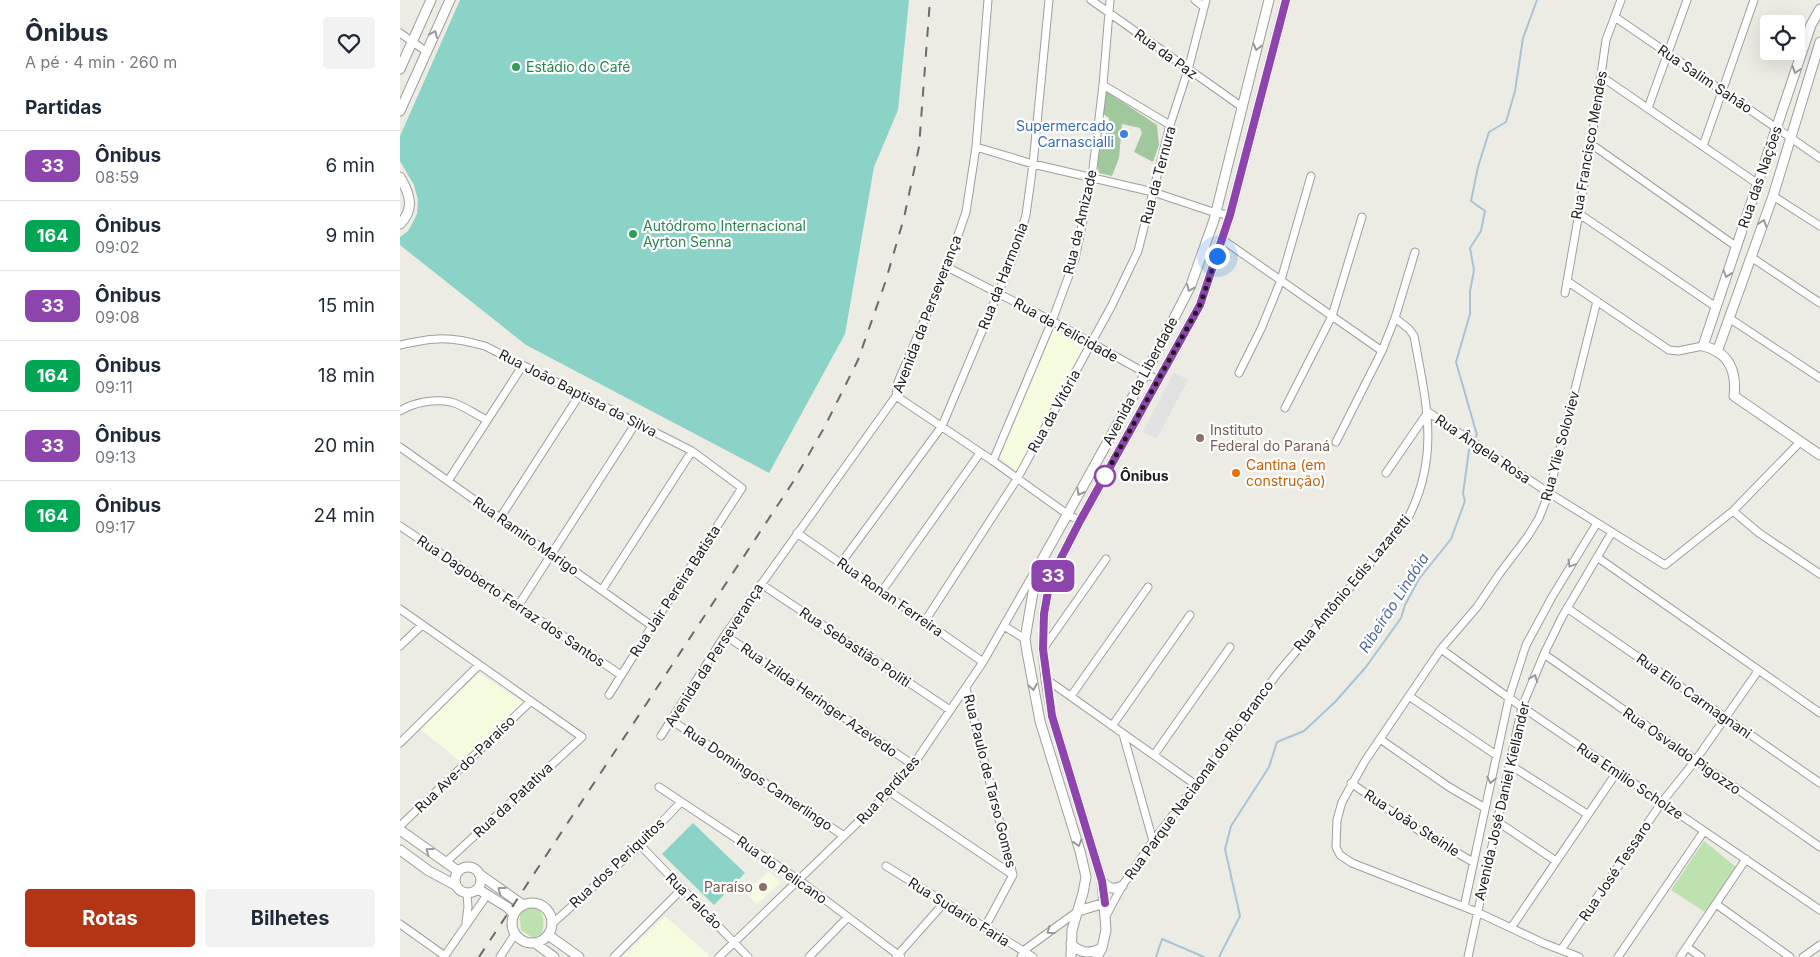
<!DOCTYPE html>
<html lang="pt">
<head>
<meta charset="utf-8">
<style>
  :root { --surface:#fff; --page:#f2f2f3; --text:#1f2937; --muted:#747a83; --line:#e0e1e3; --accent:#b33516 }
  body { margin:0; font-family:Inter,sans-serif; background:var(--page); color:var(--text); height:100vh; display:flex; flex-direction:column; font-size:19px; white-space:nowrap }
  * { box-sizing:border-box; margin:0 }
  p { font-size:16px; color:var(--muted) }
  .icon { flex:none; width:28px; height:28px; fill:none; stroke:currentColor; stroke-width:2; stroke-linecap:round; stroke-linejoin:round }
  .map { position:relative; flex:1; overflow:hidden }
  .sheet { display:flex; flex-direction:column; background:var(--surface); width:400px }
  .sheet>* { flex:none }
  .badge { padding:0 10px; border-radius:8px; font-size:18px; line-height:32px }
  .controls { position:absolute; left:1360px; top:15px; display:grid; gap:10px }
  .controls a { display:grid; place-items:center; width:45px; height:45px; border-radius:5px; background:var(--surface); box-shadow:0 5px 20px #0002; font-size:25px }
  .you { position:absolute; width:25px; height:25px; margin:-12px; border:4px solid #fff; border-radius:50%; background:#1a73e8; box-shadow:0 0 0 8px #1a73e833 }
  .map>.badge { position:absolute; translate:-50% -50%; box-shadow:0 0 0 2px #fff }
  h2 { padding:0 25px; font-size:19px; line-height:45px }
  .round { display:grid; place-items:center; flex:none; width:52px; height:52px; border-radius:5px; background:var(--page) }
  .summary { display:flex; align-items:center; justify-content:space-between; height:85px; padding:0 25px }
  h1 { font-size:24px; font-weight:700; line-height:38px }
  .button { display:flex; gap:10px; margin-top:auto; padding:10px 25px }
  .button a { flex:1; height:58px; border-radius:5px; background:var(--accent); color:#fff; font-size:20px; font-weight:700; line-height:58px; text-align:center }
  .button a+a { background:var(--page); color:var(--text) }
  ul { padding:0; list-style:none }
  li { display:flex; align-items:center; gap:15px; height:70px; padding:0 25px; border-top:1px solid var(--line) }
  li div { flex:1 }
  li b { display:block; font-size:19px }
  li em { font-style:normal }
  li .badge { min-width:55px; font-weight:700; text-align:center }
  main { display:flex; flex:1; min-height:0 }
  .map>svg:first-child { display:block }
  .education { fill:#f5fbde }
  .grass { fill:#bee2af }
  .forest { fill:#a1c89d }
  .pitch { fill:#8ad3c6 }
  .parking { fill:#e1e1e1 }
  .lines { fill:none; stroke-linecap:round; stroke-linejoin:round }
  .stream { stroke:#a9c3d6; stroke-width:2 }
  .minor-casing { stroke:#9e9e9e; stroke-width:9 }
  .tertiary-casing { stroke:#9e9e9e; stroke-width:11 }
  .minor { stroke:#fff; stroke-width:7 }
  .tertiary { stroke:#fff; stroke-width:9 }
  .rail { stroke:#6b6b6b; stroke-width:2; stroke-dasharray:10 10; stroke-linecap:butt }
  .oneway { stroke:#999 }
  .line-casing { stroke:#fff; stroke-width:11 }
  .line { stroke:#8e44ad; stroke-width:8 }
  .walk { stroke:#1d1d1d; stroke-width:5; stroke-dasharray:0 9 }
  .leisure-dot { fill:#2e9e5b; stroke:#fff; stroke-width:2 }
  .shop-dot { fill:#3f7fe0; stroke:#fff; stroke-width:2 }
  .education-dot { fill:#8d6e63; stroke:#fff; stroke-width:2 }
  .food-dot { fill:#e8710a; stroke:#fff; stroke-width:2 }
  .stop-dot { fill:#fff; stroke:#8e44ad; stroke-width:2.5 }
  .labels { text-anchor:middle; stroke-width:4.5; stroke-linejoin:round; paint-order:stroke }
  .street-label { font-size:14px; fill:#1d1d1d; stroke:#fff }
  .leisure-label { font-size:14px; fill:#27864d; stroke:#fff; text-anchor:start }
  .shop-label { font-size:14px; fill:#366cbe; stroke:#fff; text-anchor:end }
  .education-label { font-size:14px; fill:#785e54; stroke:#fff; text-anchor:start }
  .food-label { font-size:14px; fill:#c56008; stroke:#fff; text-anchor:start }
  .stop-label { font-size:14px; font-weight:bold; fill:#1d1d1d; stroke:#fff; text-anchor:start }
  .water-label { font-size:15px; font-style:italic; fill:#546ba1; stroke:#fff }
</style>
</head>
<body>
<main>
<section class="sheet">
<div class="summary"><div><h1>Ônibus</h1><p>A pé · 4 min · 260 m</p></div><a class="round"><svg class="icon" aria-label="heart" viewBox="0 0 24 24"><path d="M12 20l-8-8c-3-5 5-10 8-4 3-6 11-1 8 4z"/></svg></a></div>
<h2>Partidas</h2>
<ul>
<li><span class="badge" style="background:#8e44ad;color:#fff">33</span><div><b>Ônibus</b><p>08:59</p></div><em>6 min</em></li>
<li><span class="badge" style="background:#00a651;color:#fff">164</span><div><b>Ônibus</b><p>09:02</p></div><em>9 min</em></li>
<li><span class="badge" style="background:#8e44ad;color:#fff">33</span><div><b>Ônibus</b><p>09:08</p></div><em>15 min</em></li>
<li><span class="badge" style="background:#00a651;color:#fff">164</span><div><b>Ônibus</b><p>09:11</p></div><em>18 min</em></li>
<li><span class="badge" style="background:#8e44ad;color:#fff">33</span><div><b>Ônibus</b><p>09:13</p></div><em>20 min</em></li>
<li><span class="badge" style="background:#00a651;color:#fff">164</span><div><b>Ônibus</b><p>09:17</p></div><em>24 min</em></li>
</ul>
<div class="button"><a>Rotas</a><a>Bilhetes</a></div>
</section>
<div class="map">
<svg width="1420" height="957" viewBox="0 0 1420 957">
  <rect width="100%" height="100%" fill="#edece4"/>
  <!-- education -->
  <path class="education" d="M654,328L687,346L617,472L600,458Z
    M79,673L124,703L62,763L20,729Z
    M369,871L381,882L357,904L345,892Z
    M265,916L309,955L307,957H222Z"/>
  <!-- grass -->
  <path class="grass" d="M1304,841L1336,867L1305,912L1271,890Z
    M130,906C145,910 145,921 142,934L133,938L121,930L119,912Z"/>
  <!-- forest -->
  <path class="forest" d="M706,91L757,125L759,145L753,162L734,152L742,133L740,128L722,124L719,158L712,176L699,173C697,164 697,150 702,141C707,130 710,131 709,118L702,113Z"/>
  <!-- pitch -->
  <path class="pitch" d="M60,0H509L498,110L474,167L445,334L369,473L126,345L0,245V237L8,231L12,224L17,214L18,200L14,185L0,161V136Z
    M293,823L345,873L314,905L262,854Z"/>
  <!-- parking -->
  <path class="parking" d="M774,372L788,380L757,438L743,432Z"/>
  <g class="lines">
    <!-- stream -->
    <path class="stream" d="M1074,439L1077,435L1056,362L1070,314V291L1074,270L1070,248L1081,231L1085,211L1071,201L1078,167L1089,132L1106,122L1115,91L1123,38L1137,0
      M756,957L762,939L804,957
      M819,957L840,916L825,849L831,826L869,767L877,742L904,731L935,702L966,667L1001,618L1005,605L1019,579L1051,539L1065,501L1063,494L1069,450L1072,444"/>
    <defs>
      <path id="minor" d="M691,0L842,107
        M795,0L804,7
        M1215,17L1420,158
        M0,33L27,52
        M1202,77L1358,184
        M703,85L770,125
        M1248,108L1287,0
        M1191,144L1337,247
        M1303,146L1354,0
        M576,147L633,164L753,192L816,213L830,215
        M1373,196L1420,226
        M1178,213L1316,307
        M823,240L982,351
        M1351,257L1420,303
        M547,267L652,321L758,380
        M1167,281L1269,350L1278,351L1303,346
        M1165,293L1191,144L1206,40L1221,0
        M1329,318L1420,378
        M0,345C36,337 49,336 85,346L292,451L342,488L252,626L209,695
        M839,373L861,329L881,280L911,176
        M496,396L593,461L667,514L680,521
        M885,408L932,316L962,217
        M0,411C14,402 34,399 51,402C63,405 76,415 87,420
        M1028,412L1149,493L1265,565L1333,511L1401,441
        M936,442L982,351L995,318L1015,252
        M0,447L252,626
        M593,461L652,321L675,259L692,177L703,85L710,0
        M986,473L1028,412
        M48,481L123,365
        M1333,511L1359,533L1420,574
        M100,518L180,394
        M0,526L221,675
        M397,533L583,662
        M1197,557L1420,713
        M441,563L542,426L615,253L626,215L633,164L649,0
        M361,584L550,710
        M202,590L292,451
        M482,591L580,453
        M118,606L236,423
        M1167,608L1420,783
        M0,609L182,737L45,863
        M525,621L617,479L712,305L738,251L770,125L788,70L806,0
        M604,626L625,639
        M325,635L513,765
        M0,646L22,625
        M643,649L706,559
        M1041,649L1109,698L1420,910
        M1144,654L1420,847
        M646,679L796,785
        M566,688L613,875L585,927
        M671,696L748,587
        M1009,696L965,761L942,802L937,820L936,847L940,855L952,863L1077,912L1143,943L1179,957
        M271,720L444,836
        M712,726L790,615
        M723,734L753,841
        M261,736L325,635L496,396L498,382L547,267L566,212L576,147L588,0
        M980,739L1049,787L1085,808
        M0,743L79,665
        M754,755L830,647
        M1096,755L1009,696L1041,649L1077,607L1100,573L1128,536L1139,518L1149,493L1197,301
        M1110,765L1187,814
        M951,783L1021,832L1073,862
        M259,787L399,880L501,957
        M490,792L613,875
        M1098,822L1156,861
        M0,826L131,701
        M240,845L348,957
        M486,866L633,957
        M1316,904L1390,957
        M1064,907L1109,698L1126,645L1152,597L1197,523
        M706,916L722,886L753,841L796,785L877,674L1007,520C1041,456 1026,402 1014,336L1009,329L995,318
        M66,922L68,907L67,894
        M153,923L240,845L281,802
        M0,924L45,956
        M1111,928L1217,772
        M1287,947L1301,957
        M1161,950L1262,802L1295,761L1358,671
        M44,957L87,895
        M100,957L115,934
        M214,957L282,889
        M319,957L480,801L513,765L583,662L635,571
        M409,957L448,917
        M496,957L544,903
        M621,957L623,951L678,911
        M1068,957L1122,707L1144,654L1162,617L1212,532
        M1218,957L1304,831
        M1280,957L1346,859
        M1403,957L1420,945"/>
      <path id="tertiary" d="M1420,9L1411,25L1303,346C1329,352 1337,371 1334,396L1420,455
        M0,69L31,0
        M0,111L50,0
        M0,177C10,194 15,209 0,224
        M1317,352L1373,196L1420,42
        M0,830L58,871
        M0,850L29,871L55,885
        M55 880a13 13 0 1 1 26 0a13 13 0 1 1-26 0Z
        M79,874L123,905
        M702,881C709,889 713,890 722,886
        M78,889L107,907L114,914
        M112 923a20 20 0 1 1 40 0a20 20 0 1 1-40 0Z
        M678,911L705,903
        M148,935L179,957
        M135,943L154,957
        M671,944C681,954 690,954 702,948
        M671,957L672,930L683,893L686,877L680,851L640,721L627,652L625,639L637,569L746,373L791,285L814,220L869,0
        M697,957L702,948L706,930L702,881L652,716L646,679L643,649L644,614L649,586L661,558L680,521L800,305L830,215L886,0"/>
    </defs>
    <!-- minor casing -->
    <use href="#minor" class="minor-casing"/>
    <!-- tertiary casing -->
    <use href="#tertiary" class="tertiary-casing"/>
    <!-- minor -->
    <use href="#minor" class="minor"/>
    <!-- tertiary -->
    <use href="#tertiary" class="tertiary"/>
    <!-- rail -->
    <path class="rail" d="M79,957L393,482L424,428L458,360L485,283L504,218L519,147L530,0"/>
  </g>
  <!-- one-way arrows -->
  <defs><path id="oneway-chevron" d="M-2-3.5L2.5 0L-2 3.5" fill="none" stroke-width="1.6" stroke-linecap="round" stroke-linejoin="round" transform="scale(1.25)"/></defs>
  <g class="oneway">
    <use href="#oneway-chevron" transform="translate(34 34) rotate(-66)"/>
    <use href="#oneway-chevron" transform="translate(857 47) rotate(104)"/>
    <use href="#oneway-chevron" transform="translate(1396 70) rotate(108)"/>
    <use href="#oneway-chevron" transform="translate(1363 223) rotate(-70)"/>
    <use href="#oneway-chevron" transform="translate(1327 274) rotate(109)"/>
    <use href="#oneway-chevron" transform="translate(790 288) rotate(114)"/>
    <use href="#oneway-chevron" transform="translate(680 492) rotate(119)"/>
    <use href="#oneway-chevron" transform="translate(1171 564) rotate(121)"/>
    <use href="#oneway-chevron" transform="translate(1134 678) rotate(-68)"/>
    <use href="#oneway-chevron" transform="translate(633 687) rotate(80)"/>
    <use href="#oneway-chevron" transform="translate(1091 780) rotate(102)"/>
    <use href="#oneway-chevron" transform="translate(678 843) rotate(73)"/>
    <use href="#oneway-chevron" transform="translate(29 851) rotate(-144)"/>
    <use href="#oneway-chevron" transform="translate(101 890) rotate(-143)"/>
    <use href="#oneway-chevron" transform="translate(650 931) rotate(144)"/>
  </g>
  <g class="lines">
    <defs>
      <path id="line" d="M705,903L702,881L652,716L643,649L644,614L649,586L661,558L680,521L800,305L830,215L886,0"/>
    </defs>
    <!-- line casing -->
    <use href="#line" class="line-casing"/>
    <!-- line -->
    <use href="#line" class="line"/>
    <!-- walk -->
    <path class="walk" d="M705,476L704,477L800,305L817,256"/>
  </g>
  <!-- markers -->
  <g class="leisure-dot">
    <circle cx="116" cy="67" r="5"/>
    <circle cx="233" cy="234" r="5"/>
  </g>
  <circle class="shop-dot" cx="724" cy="134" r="5"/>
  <g class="education-dot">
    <circle cx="800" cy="438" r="5"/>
    <circle cx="363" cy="887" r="5"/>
  </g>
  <circle class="food-dot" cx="836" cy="473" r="5"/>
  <circle class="stop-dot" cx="705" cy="476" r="10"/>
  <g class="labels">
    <!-- street labels -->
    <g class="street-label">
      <text transform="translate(766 54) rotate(36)" y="5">Rua da Paz</text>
      <text transform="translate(1305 79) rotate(34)" y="5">Rua Salim Sahão</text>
      <text transform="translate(1189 145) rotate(-80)" y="5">Rua Francisco Mendes</text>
      <text transform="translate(758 175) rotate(-75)" y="5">Rua da Ternura</text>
      <text transform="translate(1360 177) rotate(-71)" y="5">Rua das Nações</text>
      <text transform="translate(680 222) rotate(-77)" y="5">Rua da Amizade</text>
      <text transform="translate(603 276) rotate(-69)" y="5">Rua da Harmonia</text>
      <text transform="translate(527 314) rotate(-69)" y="5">Avenida da Perseverança</text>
      <text transform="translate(666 330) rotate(29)" y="5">Rua da Felicidade</text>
      <text transform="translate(740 381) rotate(-62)" y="5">Avenida da Liberdade</text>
      <text transform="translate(178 393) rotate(27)" y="5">Rua João Baptista da Silva</text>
      <text transform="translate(654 411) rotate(-61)" y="5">Rua da Vitória</text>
      <text transform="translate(1160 446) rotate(-75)" y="5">Rua Ylie Soloviev</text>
      <text transform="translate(1083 449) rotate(34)" y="5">Rua Ângela Rosa</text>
      <text transform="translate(126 536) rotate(35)" y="5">Rua Ramiro Marigo</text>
      <text transform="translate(952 583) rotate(-50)" y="5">Rua Antônio Edis Lazaretti</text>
      <text transform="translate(275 591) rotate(-57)" y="5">Rua Jair Pereira Batista</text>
      <text transform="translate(490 597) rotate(35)" y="5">Rua Ronan Ferreira</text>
      <text transform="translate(111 601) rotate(34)" y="5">Rua Dagoberto Ferraz dos Santos</text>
      <text transform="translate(455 647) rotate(34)" y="5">Rua Sebastião Politi</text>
      <text transform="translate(314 655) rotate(-57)" y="5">Avenida da Perseverança</text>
      <text transform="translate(1294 696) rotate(35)" y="5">Rua Elio Carmagnani</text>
      <text transform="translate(419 700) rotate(35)" y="5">Rua Izilda Heringer Azevedo</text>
      <text transform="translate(1282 751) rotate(35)" y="5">Rua Osvaldo Pigozzo</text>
      <text transform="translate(65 764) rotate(-44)" y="5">Rua Ave-do-Paraíso</text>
      <text transform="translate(358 778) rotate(34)" y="5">Rua Domingos Camerlingo</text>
      <text transform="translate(799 780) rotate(-54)" y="5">Rua Parque Naciaonal do Rio Branco</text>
      <text transform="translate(590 781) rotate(76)" y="5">Rua Paulo de Tarso Gomes</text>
      <text transform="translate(1230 781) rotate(34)" y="5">Rua Emilio Scholze</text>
      <text transform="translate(488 790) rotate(-48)" y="5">Rua Perdizes</text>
      <text transform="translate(113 800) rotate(-43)" y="5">Rua da Patativa</text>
      <text transform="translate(1102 801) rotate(-77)" y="5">Avenida José Daniel Kiellander</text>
      <text transform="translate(1012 823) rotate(33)" y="5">Rua João Steinle</text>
      <text transform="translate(217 863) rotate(-43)" y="5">Rua dos Periquitos</text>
      <text transform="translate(382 870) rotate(35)" y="5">Rua do Pelicano</text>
      <text transform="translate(1215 871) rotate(-56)" y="5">Rua José Tessaro</text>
      <text transform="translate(294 901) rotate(45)" y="5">Rua Falcão</text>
      <text transform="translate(559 912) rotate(32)" y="5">Rua Sudario Faria</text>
    </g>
    <!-- leisure labels -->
    <g class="leisure-label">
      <text x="126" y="72">Estádio do Café</text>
      <text x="243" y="231">Autódromo Internacional<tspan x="243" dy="16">Ayrton Senna</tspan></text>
    </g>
    <!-- shop labels -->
    <g class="shop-label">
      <text x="714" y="131">Supermercado<tspan x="714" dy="16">Carnascialli</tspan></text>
    </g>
    <!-- education labels -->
    <g class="education-label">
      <text x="810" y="435">Instituto<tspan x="810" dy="16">Federal do Paraná</tspan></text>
      <text x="353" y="892" text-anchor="end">Paraíso</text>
    </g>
    <!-- food labels -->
    <g class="food-label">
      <text x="846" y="470">Cantina (em<tspan x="846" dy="16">construção)</tspan></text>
    </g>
    <!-- stop labels -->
    <g class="stop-label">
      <text x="720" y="481">Ônibus</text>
    </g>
    <!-- water labels -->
    <g class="water-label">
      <text transform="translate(994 603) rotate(-57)" y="5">Ribeirão Lindóia</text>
    </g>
  </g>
</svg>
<div class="controls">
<a><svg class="icon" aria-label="locate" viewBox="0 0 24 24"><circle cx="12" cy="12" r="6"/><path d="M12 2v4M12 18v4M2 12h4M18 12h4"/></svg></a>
</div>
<div class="you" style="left:817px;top:256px"></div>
<b class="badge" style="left:653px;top:576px;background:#8e44ad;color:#fff">33</b>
</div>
</main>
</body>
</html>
